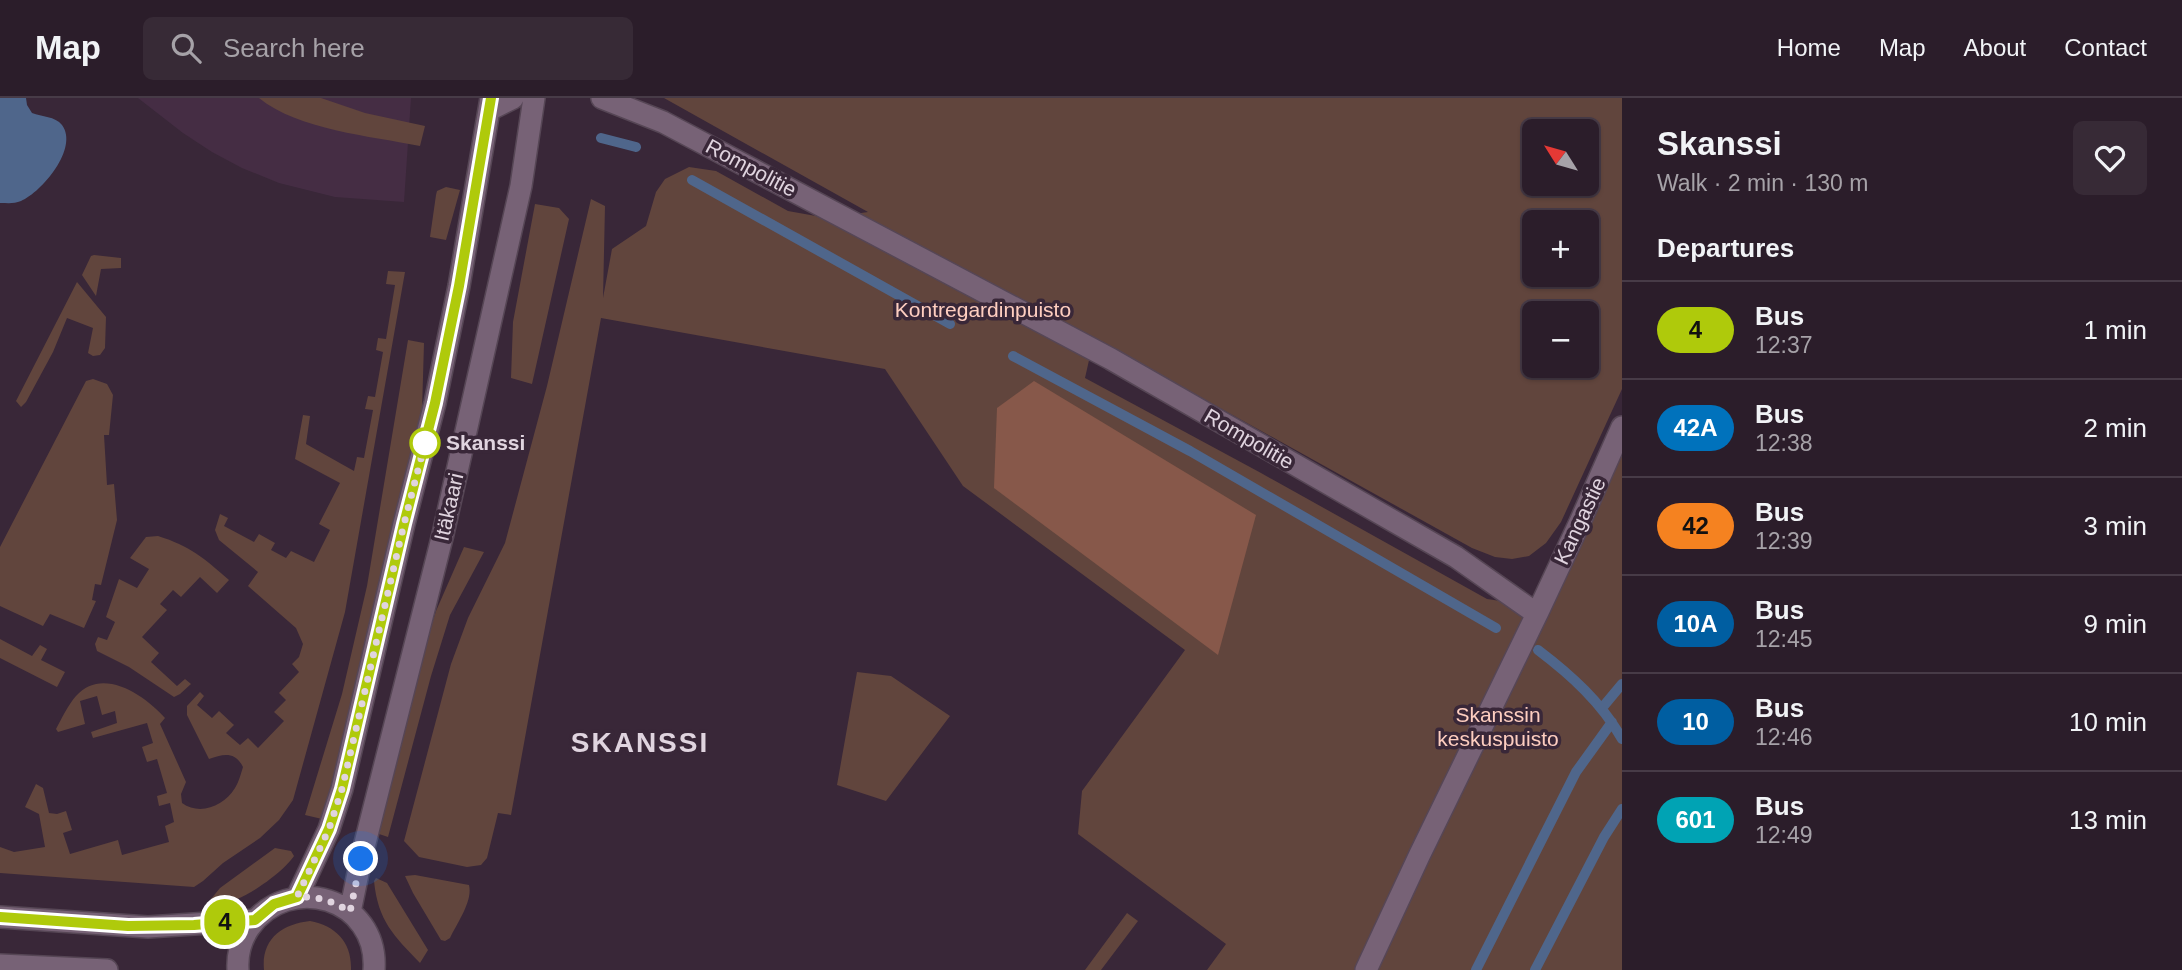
<!DOCTYPE html>
<html lang="en">
<head>
<meta charset="utf-8">
<style>
  :root { --surface:#2b1d2a; --page:#372a36; --text:#f1f3f6; --muted:#a6a2a8; --line:#473b47 }
  body { margin:0; font-family:Helvetica,sans-serif; background:var(--page); color:var(--text); height:100vh; display:flex; flex-direction:column; font-size:26px; white-space:nowrap }
  * { box-sizing:border-box; margin:0 }
  p { font-size:23px; color:var(--muted) }
  .icon { flex:none; width:38px; height:38px; fill:none; stroke:currentColor; stroke-width:2; stroke-linecap:round; stroke-linejoin:round }
  .map { position:relative; flex:1; overflow:hidden }
  .details { display:flex; flex-direction:column; background:var(--surface); width:560px }
  .details>* { flex:none }
  .badge { padding:0 14px; border-radius:23px; font-size:24px; line-height:46px }
  .needle { width:46px; rotate:307deg }
  .buttons { position:absolute; left:1522px; top:21px; display:grid; gap:14px }
  .buttons a { display:grid; place-items:center; width:77px; height:77px; border-radius:10px; background:var(--surface); box-shadow:0 2px 5px #0004,0 0 0 2px var(--line); font-size:35px }
  .you { position:absolute; width:35px; height:35px; margin:-18px; border:5px solid #fff; border-radius:50%; background:#1a73e8; box-shadow:0 0 0 10px #1a73e833 }
  .map>.badge { position:absolute; translate:-50% -50%; box-shadow:0 0 0 4px #fff }
  h2 { padding:0 35px; font-size:26px; line-height:63px }
  .round { display:grid; place-items:center; flex:none; width:74px; height:74px; border-radius:10px; background:var(--page) }
  .headline { display:flex; align-items:center; justify-content:space-between; height:119px; padding:0 35px }
  h1 { font-size:33px; font-weight:800; line-height:52px }
  ul { padding:0; list-style:none }
  li { display:flex; align-items:center; gap:21px; height:98px; padding:0 35px; border-top:2px solid var(--line) }
  li div { flex:1 }
  li b { display:block; font-size:26px }
  li em { font-style:normal }
  li .badge { min-width:77px; font-weight:700; text-align:center }
  header { display:flex; align-items:center; gap:42px; box-sizing:border-box; height:98px; padding:0 35px; background:var(--surface); border-bottom:2px solid var(--line) }
  header strong { font-size:33px }
  nav { display:flex; gap:38px; margin-inline-start:auto; font-size:24px }
  .search { width:490px; height:63px; background:var(--page); display:flex; align-items:center; gap:18px; box-sizing:border-box; padding:0 24px; border-radius:10px; color:var(--muted); font-size:26px }
  main { display:flex; flex:1; min-height:0 }
  .map>svg:first-child { display:block }
  .built { fill:#452d44 }
  .green { fill:#61453d; fill-rule:evenodd }
  .forest { fill:#87584a }
  .water { fill:#4f668b }
  .lines { fill:none; stroke-linecap:round; stroke-linejoin:round }
  .stream { stroke:#4f668b; stroke-width:10 }
  .minor-casing { stroke:#564655; stroke-width:24 }
  .minor { stroke:#776276; stroke-width:21 }
  .line-casing { stroke:#fff; stroke-width:16 }
  .line { stroke:#afca0b; stroke-width:10 }
  .walk { stroke:#e0d4df; stroke-width:7; stroke-dasharray:0 12.6 }
  .stop-dot { fill:#fff; stroke:#afca0b; stroke-width:3.5 }
  .labels { text-anchor:middle; stroke-width:7; stroke-linejoin:round; paint-order:stroke }
  .street-label { font-size:21px; fill:#e0d4df; stroke:#392738 }
  .park-label { font-size:21px; fill:#fecec0; stroke:#392738 }
  .stop-label { font-size:21px; font-weight:bold; fill:#e0d4df; stroke:#392738; text-anchor:start }
  .district-label { font-size:28px; font-weight:bold; letter-spacing:2px; fill:#e0d4df; stroke:#392738 }
</style>
</head>
<body>
<header>
<strong>Map</strong>
<div class="search"><svg class="icon" aria-label="search" viewBox="0 0 24 24"><circle cx="10" cy="10" r="6"/><path d="M15 15l6 6"/></svg>Search here</div>
<nav><a>Home</a><a>Map</a><a>About</a><a>Contact</a></nav>
</header>
<main>
<div class="map">
<svg width="1622" height="872" viewBox="0 0 1622 872">
  <rect width="100%" height="100%" fill="#392738"/>
  <!-- built -->
  <path class="built" d="M138,0H411L404,104L335,99L279,85L242,70L212,54L183,35Z"/>
  <!-- green -->
  <path class="green" d="M259,0H321L365,15L425,28L420,48C371,38 298,32 259,0Z
    M664,0H1622V291L1561,424L1546,445L1529,458L1512,461L1495,459L1472,450L1094,240L1085,280L1261,375L1487,501L1548,510L1622,348V872H1207L1226,846L1078,736L1082,693L1185,552L963,388L885,271L601,220L511,717L498,715L487,760L481,767L467,769L419,759L404,743L451,566L468,520L505,445L547,288L591,101L605,108L603,200L612,151L646,128L656,94L665,81L689,69L716,73L788,113L827,120L868,114ZM1535,33H1587V86H1535ZM1535,124H1587V177H1535ZM1535,215H1587V268H1535Z
    M446,89L460,92L446,142L430,139L436,97L437,93Z
    M535,106L559,110L569,121L532,286L511,280L513,224Z
    M94,157L121,160V170L101,171L96,198L82,177L91,158Z
    M388,173L405,174L345,514L293,702L279,722L260,740L223,765L203,783L194,789L0,775V749L14,754L45,749L39,716L25,709L36,686L43,690L49,715L57,716L66,713L72,732L63,735L70,756L118,742L122,757L169,744L165,728L174,724L170,705L159,708L157,698L167,695L157,661L147,664L142,649L153,645L147,625L93,640L91,634L117,625L115,613L102,617L97,598L80,603L85,626L58,634L56,631C62,620 68,607 76,598C102,568 145,597 165,620L160,626L186,684L181,696L182,705C200,718 224,708 235,690C239,684 241,675 243,669C235,653 223,656 209,661L187,617V608L200,594L204,598L197,607L212,620L219,613L234,627L226,635L240,647L248,640L258,650L284,623L274,614L286,602L279,595L299,574L292,566L299,559L303,546L296,530L248,488L258,474L219,442L215,432L220,416L228,420L224,428L254,444L259,436L275,445L271,452L286,460L291,453L314,464L330,432L319,426L340,385L295,361L303,317L310,318L306,346L354,373L357,359L364,360L373,312L365,311L368,298L375,299L383,254L376,252L378,240L386,241L395,187L386,186Z
    M77,184L106,219L105,250L100,257L93,258L88,255L93,230L67,220L53,254L26,304L21,309L16,303Z
    M408,242L424,245L422,313L353,604L322,721L305,717L342,596L367,488Z
    M93,281L107,286L113,297L109,337H104L107,387L114,386L117,422L101,487L95,486L92,502L96,503L84,530L50,516L43,528L0,508V449L86,283Z
    M158,438C190,448 204,460 229,482L217,495L200,479L181,499L173,492L160,506L167,512L142,539L159,555L151,564L177,588L185,581L191,586L180,596L174,599L129,569L97,553L95,546L98,539L107,542L115,524L106,519L119,481L137,490L149,471L130,460L146,439Z
    M464,449L484,454L450,517L431,578L388,739L376,735L416,575L436,513Z
    M0,541L32,558L40,547L47,551L41,562L65,574L57,589L0,560Z
    M857,574L891,578L950,618L886,703L837,687Z
    M275,750L291,753L294,758C283,775 232,813 212,804L211,801L220,790Z
    M415,777L469,787C473,803 457,825 450,840L445,843L441,842L413,795L405,778Z
    M376,780L387,785L428,852L420,865C394,838 378,823 374,783Z
    M1127,815L1138,823L1101,872H1085Z
    M310,823C336,828 352,844 351,872H264C261,841 282,826 310,823Z"/>
  <!-- forest -->
  <path class="forest" d="M1034,283L1256,417L1218,557L994,390L997,310Z"/>
  <!-- water -->
  <path class="water" d="M0,0H26L27,7L32,15C42,19 55,18 62,27C79,50 42,94 21,103C14,106 8,105 0,105Z"/>
  <g class="lines">
    <!-- stream -->
    <path class="stream" d="M601,40L636,49
      M692,82L950,226
      M1013,258L1190,353L1496,530
      M1538,552C1571,577 1602,605 1622,641
      M1602,610L1622,586
      M1476,872L1576,674L1612,624
      M1535,872L1604,739L1622,711"/>
    <defs>
      <path id="minor" d="M602,0L663,24L1111,261L1456,459L1537,516L1420,756L1366,872
        M489,12L513,0
        M1537,516L1580,424L1622,329
        M297,799L329,731L342,691L404,426L435,305L459,188L491,0
        M350,814L361,761L443,436L521,88L534,0
        M0,819L148,829L255,822
        M0,867L107,872
        M238,872C237,858 241,842 249,830C289,773 379,800 374,872"/>
    </defs>
    <!-- minor casing -->
    <use href="#minor" class="minor-casing"/>
    <!-- minor -->
    <use href="#minor" class="minor"/>
  </g>
  <g class="lines">
    <defs>
      <path id="line" d="M0,819L128,828L194,827L255,822L274,806L297,799L329,731L342,691L404,426L435,305L459,188L491,0"/>
    </defs>
    <!-- line casing -->
    <use href="#line" class="line-casing"/>
    <!-- line -->
    <use href="#line" class="line"/>
    <!-- walk -->
    <path class="walk" d="M361,761L350,814C333,803 318,798 297,799L329,731L342,691L404,426L425,345"/>
  </g>
  <!-- markers -->
  <circle class="stop-dot" cx="425" cy="345" r="14"/>
  <g class="labels">
    <!-- street labels -->
    <g class="street-label">
      <text transform="translate(751 70) rotate(28)" y="7">Rompolitie</text>
      <text transform="translate(1249 341) rotate(30)" y="7">Rompolitie</text>
      <text transform="translate(449 409) rotate(-77)" y="7">Itäkaari</text>
      <text transform="translate(1580 423) rotate(-65)" y="7">Kangastie</text>
    </g>
    <!-- park labels -->
    <g class="park-label">
      <text x="983" y="219">Kontregardinpuisto</text>
      <text x="1498" y="624">Skanssin<tspan x="1498" dy="24">keskuspuisto</tspan></text>
    </g>
    <!-- stop labels -->
    <g class="stop-label">
      <text x="446" y="352">Skanssi</text>
    </g>
    <!-- district labels -->
    <g class="district-label">
      <text x="640" y="654">SKANSSI</text>
    </g>
  </g>
</svg>
<div class="buttons">
<a><svg class="needle" viewBox="-14 -14 28 28"><path d="M0-13l5 13h-10z" fill="#e53935"/><path d="M0 13l5-13h-10z" fill="#a6a2a8"/></svg></a>
<a>+</a>
<a>−</a>
</div>
<div class="you" style="left:361px;top:761px"></div>
<b class="badge" style="left:225px;top:824px;background:#afca0b;color:#111">4</b>
</div>
<section class="details">
<div class="headline"><div><h1>Skanssi</h1><p>Walk · 2 min · 130 m</p></div><a class="round"><svg class="icon" aria-label="heart" viewBox="0 0 24 24"><path d="M12 20l-8-8c-3-5 5-10 8-4 3-6 11-1 8 4z"/></svg></a></div>
<h2>Departures</h2>
<ul>
<li><span class="badge" style="background:#afca0b;color:#111">4</span><div><b>Bus</b><p>12:37</p></div><em>1 min</em></li>
<li><span class="badge" style="background:#0072bc;color:#fff">42A</span><div><b>Bus</b><p>12:38</p></div><em>2 min</em></li>
<li><span class="badge" style="background:#f58220;color:#111">42</span><div><b>Bus</b><p>12:39</p></div><em>3 min</em></li>
<li><span class="badge" style="background:#005ea1;color:#fff">10A</span><div><b>Bus</b><p>12:45</p></div><em>9 min</em></li>
<li><span class="badge" style="background:#005ea1;color:#fff">10</span><div><b>Bus</b><p>12:46</p></div><em>10 min</em></li>
<li><span class="badge" style="background:#00a3b4;color:#fff">601</span><div><b>Bus</b><p>12:49</p></div><em>13 min</em></li>
</ul>
</section>
</main>
</body>
</html>
